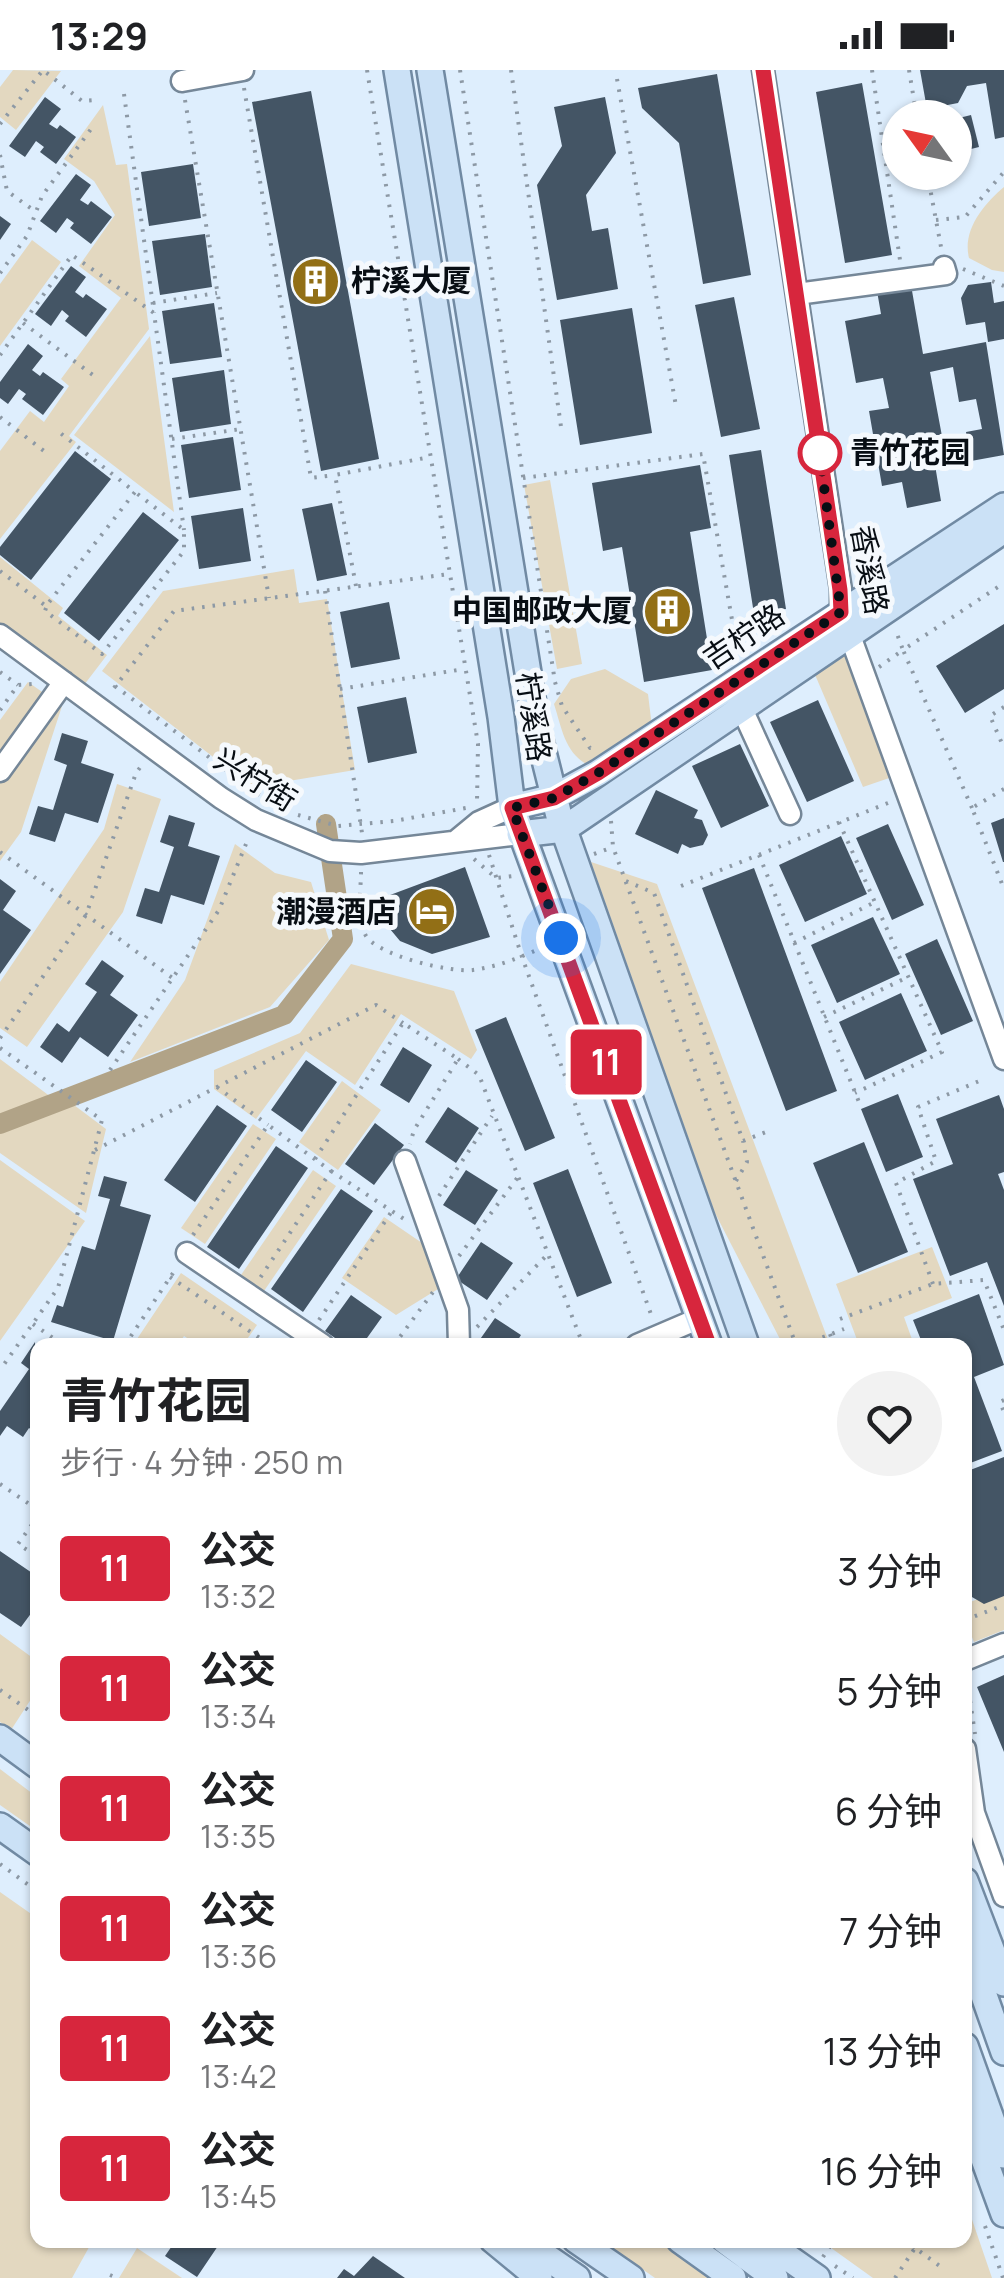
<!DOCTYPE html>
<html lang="zh">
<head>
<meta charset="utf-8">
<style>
  :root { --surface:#fff; --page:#f2f2f2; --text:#202124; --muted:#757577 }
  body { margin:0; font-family:Manrope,"Noto Sans SC",sans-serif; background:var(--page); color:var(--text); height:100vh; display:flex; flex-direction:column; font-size:38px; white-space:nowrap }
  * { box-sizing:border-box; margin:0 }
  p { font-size:32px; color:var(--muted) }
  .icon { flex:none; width:55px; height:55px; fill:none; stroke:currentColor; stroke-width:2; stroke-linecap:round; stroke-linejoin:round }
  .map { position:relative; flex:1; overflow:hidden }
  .details { position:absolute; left:30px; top:1268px; width:942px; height:910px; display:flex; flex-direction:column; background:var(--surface); border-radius:20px; box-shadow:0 2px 8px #0004 }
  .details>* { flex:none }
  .badge { padding:0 20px; border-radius:8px; font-size:35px; line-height:65px }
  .needle { width:65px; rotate:303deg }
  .fabs { position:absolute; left:882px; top:30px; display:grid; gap:20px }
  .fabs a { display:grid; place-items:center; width:90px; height:90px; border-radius:50%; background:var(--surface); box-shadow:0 2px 8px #0004; font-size:50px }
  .you { position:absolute; width:50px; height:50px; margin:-25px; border:8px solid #fff; border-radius:50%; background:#1a73e8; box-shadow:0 0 0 15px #1a73e833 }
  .map>.badge { position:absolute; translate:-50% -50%; box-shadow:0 0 0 5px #fff }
  .round { display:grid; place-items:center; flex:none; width:105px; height:105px; border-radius:52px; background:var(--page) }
  .head { display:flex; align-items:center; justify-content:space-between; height:170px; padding:0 30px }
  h1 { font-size:48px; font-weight:700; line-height:75px }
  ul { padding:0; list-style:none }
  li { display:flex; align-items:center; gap:30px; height:120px; padding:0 30px }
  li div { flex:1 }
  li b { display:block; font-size:38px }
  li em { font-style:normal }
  li .badge { min-width:110px; font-weight:700; text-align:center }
  .status { display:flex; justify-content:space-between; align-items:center; height:70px; padding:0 50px; background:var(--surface); direction:ltr }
  .status svg { height:28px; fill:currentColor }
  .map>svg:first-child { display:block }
  .green { fill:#e3d8c0 }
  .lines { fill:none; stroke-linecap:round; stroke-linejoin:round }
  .canal { stroke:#b1a387; stroke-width:20 }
  .building { fill:#445565 }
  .minor-casing { stroke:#758798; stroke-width:25 }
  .major-casing { stroke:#718aa3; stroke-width:30 }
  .path { stroke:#8d99a5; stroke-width:4; stroke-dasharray:2.5 8; stroke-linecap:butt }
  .minor { stroke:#fff; stroke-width:20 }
  .major { stroke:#cbe1f6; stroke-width:25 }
  .line-casing { stroke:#fff; stroke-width:22 }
  .line { stroke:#d7263d; stroke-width:15 }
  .walk { stroke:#080e14; stroke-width:10; stroke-dasharray:0 18 }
  .stop-dot { fill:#fff; stroke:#d7263d; stroke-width:5 }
  .labels { text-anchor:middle; stroke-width:10; stroke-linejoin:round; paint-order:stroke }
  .poi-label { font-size:30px; font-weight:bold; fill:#080e14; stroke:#f5f9fd; text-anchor:end }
  .stop-label { font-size:30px; font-weight:bold; fill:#080e14; stroke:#f5f9fd; text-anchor:start }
  .street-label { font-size:30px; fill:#080e14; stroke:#f5f9fd }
</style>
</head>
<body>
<div class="status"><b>13:29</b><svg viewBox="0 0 49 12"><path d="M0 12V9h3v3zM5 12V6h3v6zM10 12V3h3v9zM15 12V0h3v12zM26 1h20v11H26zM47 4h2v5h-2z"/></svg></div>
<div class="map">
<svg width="1004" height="2208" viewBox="0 0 1004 2208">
  <rect width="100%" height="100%" fill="#deeefd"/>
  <!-- green -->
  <path class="green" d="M13,0L61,1L16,60L0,47V17Z
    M103,35L116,95L127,94L149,259L69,366L76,372L0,469V381L30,341L44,352L69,316L61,309L121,228L79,196L115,145L94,111L64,89Z
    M1004,117V202L992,200L969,188C962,160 984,134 1004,117Z
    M32,170L61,192L0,276V214Z
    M150,266L174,442L74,365Z
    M550,410L582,594L557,599L524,415Z
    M0,487L63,538L58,546L107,585L84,615L0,553Z
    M294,499L299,533L327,529L355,700L252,717L102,601L163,521Z
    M849,575L895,706L863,717L813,600Z
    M605,599L648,624L652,657L590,696C565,684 562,659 554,634L571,609Z
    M28,612L62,636L21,762L0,791V650Z
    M117,714L161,729L123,842L27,977L0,958V912L104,759Z
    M235,774L275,803L311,812L329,870L270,937L130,992L185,910Z
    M591,792L657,814L830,1275H783L715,1143Z
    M351,894L454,921L477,980L471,989L401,944L355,1015L306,981L256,1049L214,1019V1000L300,963Z
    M0,989L51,1027L0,1045Z
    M342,1011L381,1040L338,1100L299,1072Z
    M70,1032L106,1059L86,1143L0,1083V1061Z
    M253,1054L276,1069L205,1174L181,1158Z
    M0,1090L85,1151L0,1271Z
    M313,1100L336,1116L264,1221L241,1205Z
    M384,1147L425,1175L438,1219L396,1245L342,1208Z
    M932,1177L952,1228L904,1247L914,1275H859L836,1214Z
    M181,1203L257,1255L243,1275H198L184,1266L178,1275H133Z
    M1004,1519V1560L974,1572L965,1550V1534Z
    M0,1564L37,1591V1620L11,1660L0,1652Z
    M0,1699L37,1727V1761L0,1735Z
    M0,1822L37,1848L38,2170H93L72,2208H0Z
    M965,2129L992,2208H873L820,2170H965Z
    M601,2170H662L716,2208H655Z
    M137,2178L182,2208H119Z"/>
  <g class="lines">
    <!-- canal -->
    <path class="canal" d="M0,1054L284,945L343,869L326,754"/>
  </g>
  <!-- building -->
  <path class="building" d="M920,0H1004V67L995,69L986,13L967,16L958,33L927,39Z
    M717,4L751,205L703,214L679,73L642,38L638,18Z
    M862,13L892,185L845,193L816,22Z
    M311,21L379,389L321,401L252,32Z
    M45,27L61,39L49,54L57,59L60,55L76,67L56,94L40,82L44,77L36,71L25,87L9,76Z
    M605,27L616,83L586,125L592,161L608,158L618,219L557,230L537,115L562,76L554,37Z
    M971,45L979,77L955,83V49Z
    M193,94L201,148L149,156L141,102Z
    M76,104L91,115L80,130L88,135L91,131L112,147L91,174L70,158L74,153L67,148L56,163L40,151Z
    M0,146L11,154L0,170Z
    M205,164L212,217L160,225L152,171Z
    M71,196L86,207L75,222L83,228L86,224L107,239L86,267L65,251L69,246L62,240L51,256L35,244Z
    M991,212L994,233L1004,231V269L988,272L985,252L966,255L961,228L968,215Z
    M911,215L923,284L986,272L1004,385L971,391L966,362L982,359L976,329L959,332L953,297L930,302L947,393L935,395L941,431L907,438L902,412L882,416L869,341L889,338L883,308L856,313L845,251L881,244L877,221Z
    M734,227L760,359L721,367L695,235Z
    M214,233L222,287L170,294L162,241Z
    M632,238L652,363L580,375L560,250Z
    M28,274L43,286L32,300L40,306L43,302L64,317L43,345L22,329L26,324L19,319L8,334L0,328V312Z
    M224,300L231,354L180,362L172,308Z
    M233,367L241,420L189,428L181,375Z
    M761,380L786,539L754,544L729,385Z
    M75,381L111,409L31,510L0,485V477Z
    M700,395L711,458L690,462L712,600L644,612L622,477L603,481L592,413Z
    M332,433L347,505L317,511L302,439Z
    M243,438L251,491L199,499L191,446Z
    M143,442L179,470L99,571L64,543Z
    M389,532L400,589L351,598L340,542Z
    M1004,554V619L965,643L936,596Z
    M406,627L417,683L368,693L357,637Z
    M818,630L854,711L807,732L770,652Z
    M62,663L88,671L81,693L114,704L98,753L65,743L55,772L29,764L38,736L53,740L67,695L54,690Z
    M740,674L769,736L721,758L692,696Z
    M656,720L698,740L694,748L702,750L708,765L703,775L690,778L682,774L678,784L635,764Z
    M169,745L195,753L188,776L220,786L204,835L171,825L162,854L136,846L145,818L159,822L174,777L160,772Z
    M1004,748V792H1003L991,753Z
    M888,754L924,835L892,850L856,768Z
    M841,766L867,824L805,852L779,795Z
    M465,797L490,867L432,884L400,871L385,853L374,831Z
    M754,798L837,1021L786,1041L702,818Z
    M0,809L16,821L3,840L31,860L0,904Z
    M873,847L900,904L837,933L811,875Z
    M937,869L973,951L941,965L905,884Z
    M102,890L124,906L110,925L138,945L108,987L80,967L62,993L40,977L57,953L69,962L97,922L85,914Z
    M901,923L927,981L865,1010L839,952Z
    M506,947L555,1068L525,1081L475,960Z
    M403,977L432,995L409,1033L380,1015Z
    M306,990L337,1012L302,1062L271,1040Z
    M898,1024L923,1087L886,1102L861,1039Z
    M999,1025L1004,1039V1102L998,1104L1004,1120V1236L987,1192L950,1206L913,1109L953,1094L936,1049Z
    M217,1035L247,1056L195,1132L164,1110Z
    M448,1037L479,1058L456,1093L425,1072Z
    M375,1053L404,1075L374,1115L345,1094Z
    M864,1072L908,1182L858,1203L813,1093Z
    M276,1076L308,1098L239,1199L207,1177Z
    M568,1099L612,1213L577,1227L533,1113Z
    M466,1100L498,1120L475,1155L443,1135Z
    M104,1106L127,1112L120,1136L151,1145L113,1271L51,1252L57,1235L63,1237L82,1176L95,1180L110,1129L98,1126Z
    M341,1119L373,1141L303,1242L271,1219Z
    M481,1172L513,1193L487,1230L456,1209Z
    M979,1224L1004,1295L974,1307L1002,1381L965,1395V1275H923L913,1250Z
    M351,1225L382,1247L362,1275H345L325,1261Z
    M495,1248L521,1265L515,1275H476Z
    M35,1272L38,1364L29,1358L23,1367L7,1356L0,1366V1341L29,1299L21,1293Z
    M1004,1387V1526L984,1534L965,1523V1402Z
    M0,1481L38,1507V1534L21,1557L0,1543Z
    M1004,1605V1682L977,1617Z
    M176,2170H222L197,2207L165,2186Z
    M373,2186L405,2208H337L344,2199L354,2206Z"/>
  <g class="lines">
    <defs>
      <path id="minor" d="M763,0L841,520V541L1004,989
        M182,11L243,0
        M797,224L946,204L944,197
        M0,565L221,728L256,750L330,781L361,783L520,764
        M742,639L790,744
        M0,701L64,612
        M456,771L479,752L512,737
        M405,1091L458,1240L459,1275
        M187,1183L323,1275
        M637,1275L700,1248
        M965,1590L1004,1574
        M965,1679L974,1743L1004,1826"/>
      <path id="major" d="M397,0L501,647L512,737L709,1275
        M430,0L537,658L559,746L746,1275
        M512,737L554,727L598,703L1004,436
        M520,764L564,759L1004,460
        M0,1668L38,1696
        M0,1756L38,1783
        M965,1811L1004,1913
        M965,1872L1004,1982
        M965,1976L1004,2085
        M965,2037L1004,2144
        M493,2170L539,2208
        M576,2170L631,2208
        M680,2170L733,2208
        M724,2170L775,2208
        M763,2170L817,2208
        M532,2177L577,2208"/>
    </defs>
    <!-- minor casing -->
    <use href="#minor" class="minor-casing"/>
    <!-- major casing -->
    <use href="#major" class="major-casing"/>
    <!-- path -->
    <path class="path" d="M367,0L478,674L477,732
      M460,0L555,612L562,636L590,678H595
      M511,0L562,364
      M872,0L900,190
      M909,0L917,48
      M617,9L676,336
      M244,18L311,408L335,405
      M124,24L154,243
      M185,30L269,528
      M0,54L43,0L82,31L95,30
      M0,85L7,121L36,142
      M927,102L941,177
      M936,150L965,147L1004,102
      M963,199L1004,216
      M0,203L27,166L42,126L94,55
      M153,233L217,223
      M23,253L97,308
      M0,285L72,185L154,243L184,460
      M0,347L44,381
      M172,369L241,359
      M523,408L703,384L738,584
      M854,474L873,497
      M0,501L46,536L135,422L59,362
      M356,516L335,405L430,387
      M325,521L362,763
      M46,538L45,541L102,584L184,481V460L135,422
      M879,597L903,580L896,561
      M0,602L18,615
      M115,616L255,722L289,741
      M114,618L174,541L449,504
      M340,619L464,599
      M1004,637L990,646L1004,678
      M0,640L18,615L32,614
      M1004,719L972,738L1004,819
      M972,738L903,580L1004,513
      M298,745L338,756L394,751L466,738
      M611,751L613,777L796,1275
      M839,752L942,982L855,1023
      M0,782L174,909
      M594,784L613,777
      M489,785L522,887L652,1247
      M759,785L861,1037
      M474,789L496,808L513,806
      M361,802C361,821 356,847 365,864C374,885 451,903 473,900C496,897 519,888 539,879
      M626,811L654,823L743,1071L771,1060
      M681,816L888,733
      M794,873L875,832
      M824,947L908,907
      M0,968L86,845L136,703L142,695
      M0,978L102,1050L58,1218L0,1300
      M458,989L479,1005L580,1267L562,1275
      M110,1000L219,840L248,769
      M217,1017L268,1055
      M95,1080L376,935L403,953
      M315,1089L403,953L458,989L414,1060L410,1074
      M331,1101L407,1151
      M736,1111L747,1092L743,1071
      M439,1126L492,1046
      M193,1165L268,1055L331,1101L260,1208
      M459,1186L518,1107
      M170,1207L270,1275
      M933,1214L896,1113L936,1091L918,1037L984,1009
      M840,1249L933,1214L984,1210L1004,1260
      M319,1250L392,1141
      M33,1254L63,1275
      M477,1257L547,1185
      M830,1264L834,1275
      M125,1275L175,1200
      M394,1275L433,1222
      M803,1275L844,1259
      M1004,1330L1000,1332L1004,1342
      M0,1414L38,1440
      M38,1446L18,1474L38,1487
      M32,1542L38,1546
      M965,1550L1004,1535
      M967,1610L975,1664
      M0,1620L38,1647
      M0,1794L38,1822
      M985,2156L1003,2208
      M907,2170L915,2178
      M823,2187L834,2170
      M835,2196L853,2208
      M110,2205L117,2208
      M895,2208L915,2178L944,2199"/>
    <!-- minor -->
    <use href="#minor" class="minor"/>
    <!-- major -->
    <use href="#major" class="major"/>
  </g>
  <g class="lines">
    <defs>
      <path id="line" d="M709,1275L512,738L554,728L598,703L841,542L840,520L763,0"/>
    </defs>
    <!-- line casing -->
    <use href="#line" class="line-casing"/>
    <!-- line -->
    <use href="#line" class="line"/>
    <!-- walk -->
    <path class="walk" d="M561,868L512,738L554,728L598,703L841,542L818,372L820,383"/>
  </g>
  <!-- icons -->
  <defs>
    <symbol id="building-disc" viewBox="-11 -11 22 22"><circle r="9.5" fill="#926f16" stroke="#f5f9fd"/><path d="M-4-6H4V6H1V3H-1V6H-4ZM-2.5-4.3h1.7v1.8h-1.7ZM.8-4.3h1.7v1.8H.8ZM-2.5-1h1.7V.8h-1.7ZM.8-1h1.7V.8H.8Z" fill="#fff"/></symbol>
    <symbol id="hotel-disc" viewBox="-11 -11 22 22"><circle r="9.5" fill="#926f16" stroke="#f5f9fd"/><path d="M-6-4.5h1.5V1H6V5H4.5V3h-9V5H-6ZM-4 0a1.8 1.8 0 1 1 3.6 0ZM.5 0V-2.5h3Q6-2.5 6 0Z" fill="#fff"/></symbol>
  </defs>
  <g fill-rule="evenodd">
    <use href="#building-disc" x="288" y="184" width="55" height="55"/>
    <use href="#building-disc" x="640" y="514" width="55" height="55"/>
    <use href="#hotel-disc" x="404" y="814" width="55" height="55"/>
  </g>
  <!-- markers -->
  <circle class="stop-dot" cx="820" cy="383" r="20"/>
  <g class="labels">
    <!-- poi labels -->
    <g class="poi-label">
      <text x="351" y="221" text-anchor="start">柠溪大厦</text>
      <text x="632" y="551">中国邮政大厦</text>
      <text x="396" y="852">潮漫酒店</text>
    </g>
    <!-- stop labels -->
    <g class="stop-label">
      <text x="850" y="393">青竹花园</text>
    </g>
    <!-- street labels -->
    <g class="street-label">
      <text transform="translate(869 500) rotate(80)" y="10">香溪路</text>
      <text transform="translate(744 567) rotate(-34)" y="10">吉柠路</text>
      <text transform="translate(533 647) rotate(82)" y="10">柠溪路</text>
      <text transform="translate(255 710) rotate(32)" y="10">兴柠街</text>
    </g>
  </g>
</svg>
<div class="fabs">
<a><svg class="needle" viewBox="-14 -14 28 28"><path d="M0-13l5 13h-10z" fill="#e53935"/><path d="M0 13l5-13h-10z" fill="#757577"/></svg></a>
</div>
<div class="you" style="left:561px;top:868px"></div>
<b class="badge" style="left:606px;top:992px;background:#d7263d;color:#fff">11</b>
<section class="details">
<div class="head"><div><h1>青竹花园</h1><p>步行 · 4 分钟 · 250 m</p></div><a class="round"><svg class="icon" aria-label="heart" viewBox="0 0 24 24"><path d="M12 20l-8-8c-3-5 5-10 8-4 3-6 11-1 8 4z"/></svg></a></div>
<ul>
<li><span class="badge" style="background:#d7263d;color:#fff">11</span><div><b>公交</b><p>13:32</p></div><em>3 分钟</em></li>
<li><span class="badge" style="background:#d7263d;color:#fff">11</span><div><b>公交</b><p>13:34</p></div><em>5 分钟</em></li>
<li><span class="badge" style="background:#d7263d;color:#fff">11</span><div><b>公交</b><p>13:35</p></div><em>6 分钟</em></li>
<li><span class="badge" style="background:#d7263d;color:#fff">11</span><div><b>公交</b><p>13:36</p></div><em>7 分钟</em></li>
<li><span class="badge" style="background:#d7263d;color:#fff">11</span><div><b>公交</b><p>13:42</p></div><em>13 分钟</em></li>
<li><span class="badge" style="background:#d7263d;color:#fff">11</span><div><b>公交</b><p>13:45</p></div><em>16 分钟</em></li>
</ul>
</section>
</div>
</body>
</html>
